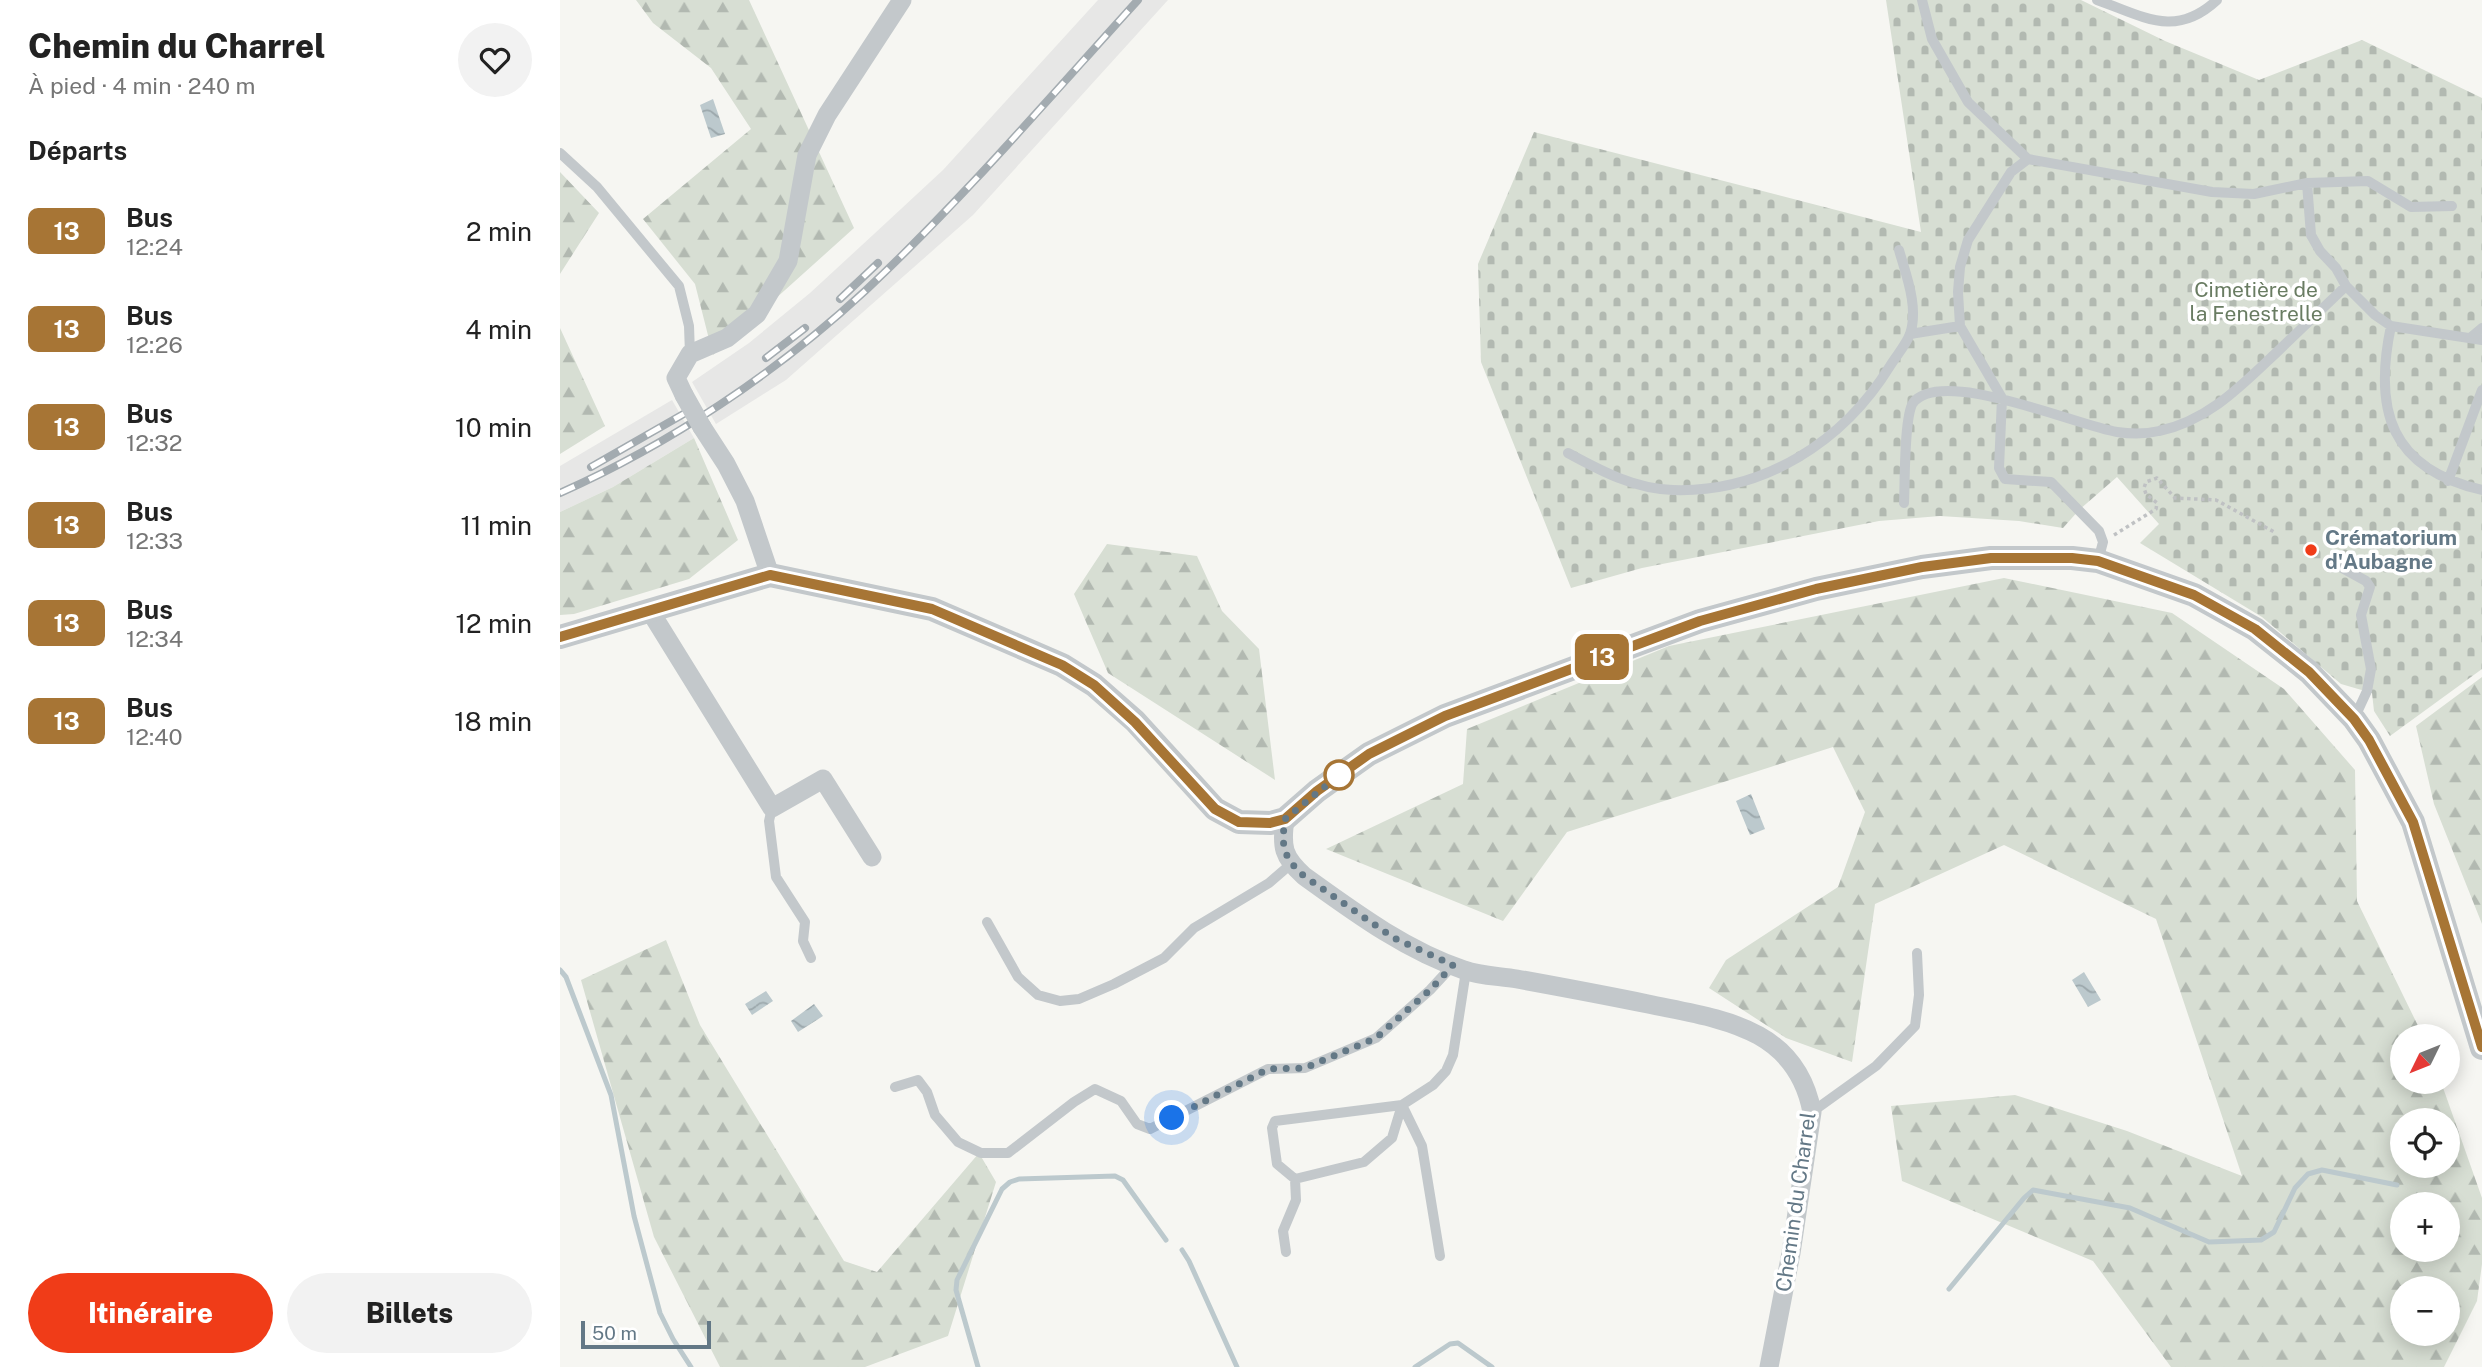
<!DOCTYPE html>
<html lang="fr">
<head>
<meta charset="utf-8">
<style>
  :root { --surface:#fff; --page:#f2f2f2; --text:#222; --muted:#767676; --accent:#f03c18 }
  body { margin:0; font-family:"Public Sans",sans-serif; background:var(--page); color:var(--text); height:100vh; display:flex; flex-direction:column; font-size:26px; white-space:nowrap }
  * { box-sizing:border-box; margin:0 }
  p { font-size:23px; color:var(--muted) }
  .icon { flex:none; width:38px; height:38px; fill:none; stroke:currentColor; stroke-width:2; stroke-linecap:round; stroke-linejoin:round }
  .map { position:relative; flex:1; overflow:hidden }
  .sheet { display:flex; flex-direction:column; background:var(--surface); width:560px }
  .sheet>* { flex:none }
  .badge { padding:0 14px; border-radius:10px; font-size:24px; line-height:46px }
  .needle { width:46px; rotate:227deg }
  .buttons { position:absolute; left:1830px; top:1024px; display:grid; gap:14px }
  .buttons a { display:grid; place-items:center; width:70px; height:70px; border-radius:50%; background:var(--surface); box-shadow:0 4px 18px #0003; font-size:35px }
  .scale { position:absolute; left:21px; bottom:18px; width:130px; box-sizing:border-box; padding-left:7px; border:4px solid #637886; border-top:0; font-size:19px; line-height:24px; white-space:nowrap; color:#637886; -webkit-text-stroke:5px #fff; paint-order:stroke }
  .you { position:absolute; width:35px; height:35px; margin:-18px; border:5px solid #fff; border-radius:50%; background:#1a73e8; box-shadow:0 0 0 10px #1a73e833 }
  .map>.badge { position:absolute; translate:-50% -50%; box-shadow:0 0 0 4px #fff }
  h2 { padding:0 28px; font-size:26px; line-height:63px }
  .round { display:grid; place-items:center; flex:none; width:74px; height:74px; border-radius:37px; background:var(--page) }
  .head { display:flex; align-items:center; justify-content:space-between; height:119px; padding:0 28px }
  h1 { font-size:33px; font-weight:800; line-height:52px }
  .action { display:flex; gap:14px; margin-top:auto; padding:14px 28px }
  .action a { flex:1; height:80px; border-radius:42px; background:var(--accent); color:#fff; font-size:28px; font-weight:800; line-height:80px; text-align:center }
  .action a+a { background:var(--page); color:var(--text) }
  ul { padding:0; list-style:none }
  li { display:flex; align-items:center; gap:21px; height:98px; padding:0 28px }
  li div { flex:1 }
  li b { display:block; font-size:26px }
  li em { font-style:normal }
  li .badge { min-width:77px; font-weight:700; text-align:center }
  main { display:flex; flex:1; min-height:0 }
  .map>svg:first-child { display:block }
  .built { fill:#e7e7e6 }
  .forest { fill:url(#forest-firs); fill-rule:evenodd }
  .cemetery { fill:url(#cemetery-stones) }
  .water { fill:url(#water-waves) }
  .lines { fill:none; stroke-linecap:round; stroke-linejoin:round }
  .stream { stroke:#bcc9cd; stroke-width:5 }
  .path { stroke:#bfc1c3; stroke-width:3.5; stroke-dasharray:3.5 3.5; stroke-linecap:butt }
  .service { stroke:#c3c8cb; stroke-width:10 }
  .minor { stroke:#c3c8cb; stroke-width:19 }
  .tertiary { stroke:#c3c8cb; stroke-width:24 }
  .rail-casing { stroke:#a3abb0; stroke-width:8 }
  .rail { stroke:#fff; stroke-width:5; stroke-dasharray:16; stroke-linecap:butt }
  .minor-bridge { stroke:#c3c8cb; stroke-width:19 }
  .line-casing { stroke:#fff; stroke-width:16 }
  .line { stroke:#a77535; stroke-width:10 }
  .walk { stroke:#637886; stroke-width:7; stroke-dasharray:0 12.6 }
  .poi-dot { fill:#f03c18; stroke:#fff; stroke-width:2.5 }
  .stop-dot { fill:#fff; stroke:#a77535; stroke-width:3.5 }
  .labels { text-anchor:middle; stroke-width:7; stroke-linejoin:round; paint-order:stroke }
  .park-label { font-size:21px; fill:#697c62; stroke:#fff }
  .poi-label { font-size:21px; font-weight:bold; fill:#637886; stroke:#fff; text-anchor:start }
  .street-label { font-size:21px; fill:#637886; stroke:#fff }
</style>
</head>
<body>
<main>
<section class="sheet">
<div class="head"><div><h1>Chemin du Charrel</h1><p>À pied · 4 min · 240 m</p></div><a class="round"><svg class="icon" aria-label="heart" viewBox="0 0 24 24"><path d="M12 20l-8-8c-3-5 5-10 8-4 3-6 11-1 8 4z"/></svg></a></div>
<h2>Départs</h2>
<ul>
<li><span class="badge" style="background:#a77535;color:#fff">13</span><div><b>Bus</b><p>12:24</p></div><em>2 min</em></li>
<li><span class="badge" style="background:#a77535;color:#fff">13</span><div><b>Bus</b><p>12:26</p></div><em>4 min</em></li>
<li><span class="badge" style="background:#a77535;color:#fff">13</span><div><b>Bus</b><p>12:32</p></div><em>10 min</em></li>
<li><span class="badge" style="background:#a77535;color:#fff">13</span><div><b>Bus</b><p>12:33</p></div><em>11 min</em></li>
<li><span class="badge" style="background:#a77535;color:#fff">13</span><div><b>Bus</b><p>12:34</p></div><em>12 min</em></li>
<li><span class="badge" style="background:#a77535;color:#fff">13</span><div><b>Bus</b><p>12:40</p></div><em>18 min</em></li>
</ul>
<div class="action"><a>Itinéraire</a><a>Billets</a></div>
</section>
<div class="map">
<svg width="1922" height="1367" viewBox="0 0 1922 1367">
  <defs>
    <pattern id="forest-firs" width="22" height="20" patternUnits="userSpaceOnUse" patternTransform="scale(1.75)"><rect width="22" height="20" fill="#d7ded3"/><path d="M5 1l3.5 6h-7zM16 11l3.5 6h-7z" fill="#b2b9b1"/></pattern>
    <pattern id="cemetery-stones" width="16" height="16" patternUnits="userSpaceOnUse" patternTransform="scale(1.75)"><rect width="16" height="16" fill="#d7ded3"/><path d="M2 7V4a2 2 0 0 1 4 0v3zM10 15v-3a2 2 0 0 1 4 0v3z" fill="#b2b9b1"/></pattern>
    <pattern id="water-waves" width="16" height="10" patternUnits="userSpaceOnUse" patternTransform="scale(1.75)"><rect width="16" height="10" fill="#bcc9cd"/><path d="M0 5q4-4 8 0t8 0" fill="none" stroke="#9ca8ac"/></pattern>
  </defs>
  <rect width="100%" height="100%" fill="#f6f6f2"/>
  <!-- built -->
  <path class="built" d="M538,0H608L413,215L226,380L156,424L132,382L189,343L250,293L314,234L383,170Z
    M112,400L134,438L53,487L0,512V466Z"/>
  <!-- forest -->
  <path class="forest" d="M76,0H189L294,228L153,355L135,284L83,219L191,129L151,68L93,23Z
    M0,172L39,213L0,274Z
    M0,328L45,426L0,454Z
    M134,438L178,540L129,579L14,614L0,615V512L53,487Z
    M547,544L637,556L662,611L699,649L715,780L548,673L514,594Z
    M1444,578L1612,613L1724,689L1795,770L1797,901L1863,1036H1843V1082H1881L1922,1198V1264L1917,1301L1884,1367H1611L1533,1261L1342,1181L1331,1106L1455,1095L1567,1131L1682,1176L1596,919L1444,845L1315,904L1292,1062L1226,1038L1149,988L1166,960L1278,887L1305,812L1273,747L1007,832L943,921L766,849L903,784L907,729L1109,646ZM1843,1120H1888V1166H1843ZM1888,1204V1250H1843V1204ZM1888,1288V1334H1843V1288Z
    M1922,677V924L1874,804L1856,726Z
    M106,940L140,1025L284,1261L317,1272L419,1153L436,1182L388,1336L305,1367H160L94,1237L21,980Z"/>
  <!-- cemetery -->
  <path class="cemetery" d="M1326,0H1521L1605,41L1699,80L1802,40L1922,98V669L1830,736L1814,711L1812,693L1781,684L1702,617L1580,543L1599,524L1557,477L1519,510L1503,528L1459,521L1380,516L1319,521L1082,568L1011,588L921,362L918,264L974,132L1361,232Z"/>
  <!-- water -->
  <path class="water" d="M153,99L165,134L151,138L140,105Z
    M1191,794L1205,829L1190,835L1176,801Z
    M1524,972L1541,1000L1528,1007L1512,980Z
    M206,991L213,1001L192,1015L185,1004Z
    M254,1004L263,1016L238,1032L231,1021Z"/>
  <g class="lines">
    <!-- stream -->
    <path class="stream" d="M0,970L6,977L51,1095L74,1216L100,1313L113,1339L131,1367
      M622,1250L629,1261L677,1367
      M1389,1289L1464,1198L1473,1190L1570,1208L1649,1242L1701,1240L1714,1232L1735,1188L1748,1174L1762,1170L1837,1185
      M418,1367L396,1290L397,1280L442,1189L450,1182L459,1179L555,1176L563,1180L606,1240
      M855,1367L890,1344L898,1343L932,1367"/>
    <!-- path -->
    <path class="path" d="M1554,535L1596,509L1597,503L1586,494L1584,488L1586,482L1597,478L1615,498L1656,500L1716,533"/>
    <!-- service -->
    <path class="service" d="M1362,0L1372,39L1408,102L1468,159
      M1537,0C1583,16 1615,39 1657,0
      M0,153L37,187L119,286L129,326L130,354
      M1747,183L1751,235L1760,251L1776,268L1786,286L1815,315L1831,326L1922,340
      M1831,326C1813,411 1831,469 1922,490
      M1350,334L1400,326
      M1910,338L1922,328
      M1008,453C1041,471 1075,489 1113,490C1204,493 1284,441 1330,366C1336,356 1346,345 1350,334C1359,307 1346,275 1339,250
      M1888,481L1922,390
      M1344,503C1345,484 1344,416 1353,403C1381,366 1518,426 1557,432C1571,434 1586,434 1599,431C1648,421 1682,385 1717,352C1740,330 1763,308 1786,286
      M1538,561L1543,542L1539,531L1491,482L1445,479L1439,468L1442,398L1400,326L1398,292L1400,267L1408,240L1451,172L1468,159L1652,192L1694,194L1747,183L1808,181L1851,207L1892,206
      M1775,564L1806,581L1810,587L1801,615L1811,669L1807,691L1794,719
      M212,808L209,821L216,877L245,922L243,941L251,958
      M427,922L458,977L478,995L500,1001L519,999L554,984L604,958L634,928L709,883L731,864
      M335,1087L358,1080L367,1092L375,1115L398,1142L421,1153H448L514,1102L535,1089L561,1101L577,1124L590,1129L708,1069L745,1068L816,1038L870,990L893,965
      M842,1105L862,1146L880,1256
      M1252,1112L1316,1066L1355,1026L1359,995L1357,953
      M735,1179L804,1162L832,1138L842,1105
      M726,1252L723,1231L736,1200L735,1179L717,1164L712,1128L715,1121L842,1105L873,1085L886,1071L893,1055L906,971"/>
    <!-- minor -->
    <path class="minor" d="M124,395L116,378L130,354L167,338L197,314L228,261L247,155L267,115L342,0
      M142,427L166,464L185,501L210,575
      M90,611L212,808L263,779L312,857
      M725,819C721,847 723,857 744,876C794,912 845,950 904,970C920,976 940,976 957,979C1001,987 1044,995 1088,1004C1159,1019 1236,1026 1252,1112L1231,1253L1209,1367"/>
    <!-- tertiary -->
    <path class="tertiary" d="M0,637L210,575L372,609L502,665L534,685L575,721L655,809L679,822L711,823L725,819L757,791L809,754L885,716L1140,621L1256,589L1362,567L1431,558H1512L1538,561L1634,595L1695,629L1749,672L1794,719L1809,740L1853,822L1922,1048"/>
    <defs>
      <path id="rail" d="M280,299L318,263
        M206,358L245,328
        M31,467L134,408
        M0,493C110,444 216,373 305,291C402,200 489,98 578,0"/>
    </defs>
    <!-- rail casing -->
    <use href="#rail" class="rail-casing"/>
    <!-- rail -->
    <use href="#rail" class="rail"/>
    <!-- minor-bridge -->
    <path class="minor-bridge" d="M124,395L142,427"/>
  </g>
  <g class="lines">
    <defs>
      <path id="line" d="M0,637L210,575L372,609L502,665L534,685L575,722L655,809L679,822L710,823L725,819L757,791L809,754L885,716L1140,621L1256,589L1362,567L1431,558H1512L1538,561L1634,595L1695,629L1749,672L1794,719L1809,740L1853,822L1922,1047"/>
    </defs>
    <!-- line casing -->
    <use href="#line" class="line-casing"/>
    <!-- line -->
    <use href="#line" class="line"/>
    <!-- walk -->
    <path class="walk" d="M612,1118L708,1069L745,1068L816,1038L870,990L893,965L834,938L744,876C723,857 721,847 725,819L779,775"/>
  </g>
  <!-- markers -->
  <circle class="poi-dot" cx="1751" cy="550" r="7"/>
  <circle class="stop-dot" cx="779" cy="775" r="14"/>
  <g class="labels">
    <!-- park labels -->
    <g class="park-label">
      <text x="1696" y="297">Cimetière de<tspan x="1696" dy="24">la Fenestrelle</tspan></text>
    </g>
    <!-- poi labels -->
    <g class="poi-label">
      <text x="1765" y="545">Crématorium<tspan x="1765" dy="24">d'Aubagne</tspan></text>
    </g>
    <!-- street labels -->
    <g class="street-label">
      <text transform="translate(1236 1202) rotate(-82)" y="7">Chemin du Charrel</text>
    </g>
  </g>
</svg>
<div class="buttons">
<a><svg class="needle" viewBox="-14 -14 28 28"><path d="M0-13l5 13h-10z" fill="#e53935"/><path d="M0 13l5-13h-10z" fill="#767676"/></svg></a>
<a><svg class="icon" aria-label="locate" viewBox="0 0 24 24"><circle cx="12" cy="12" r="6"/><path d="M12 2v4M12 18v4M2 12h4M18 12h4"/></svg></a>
<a>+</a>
<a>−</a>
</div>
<div class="scale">50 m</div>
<div class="you" style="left:612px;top:1118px"></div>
<b class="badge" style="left:1042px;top:657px;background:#a77535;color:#fff">13</b>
</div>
</main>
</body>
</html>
